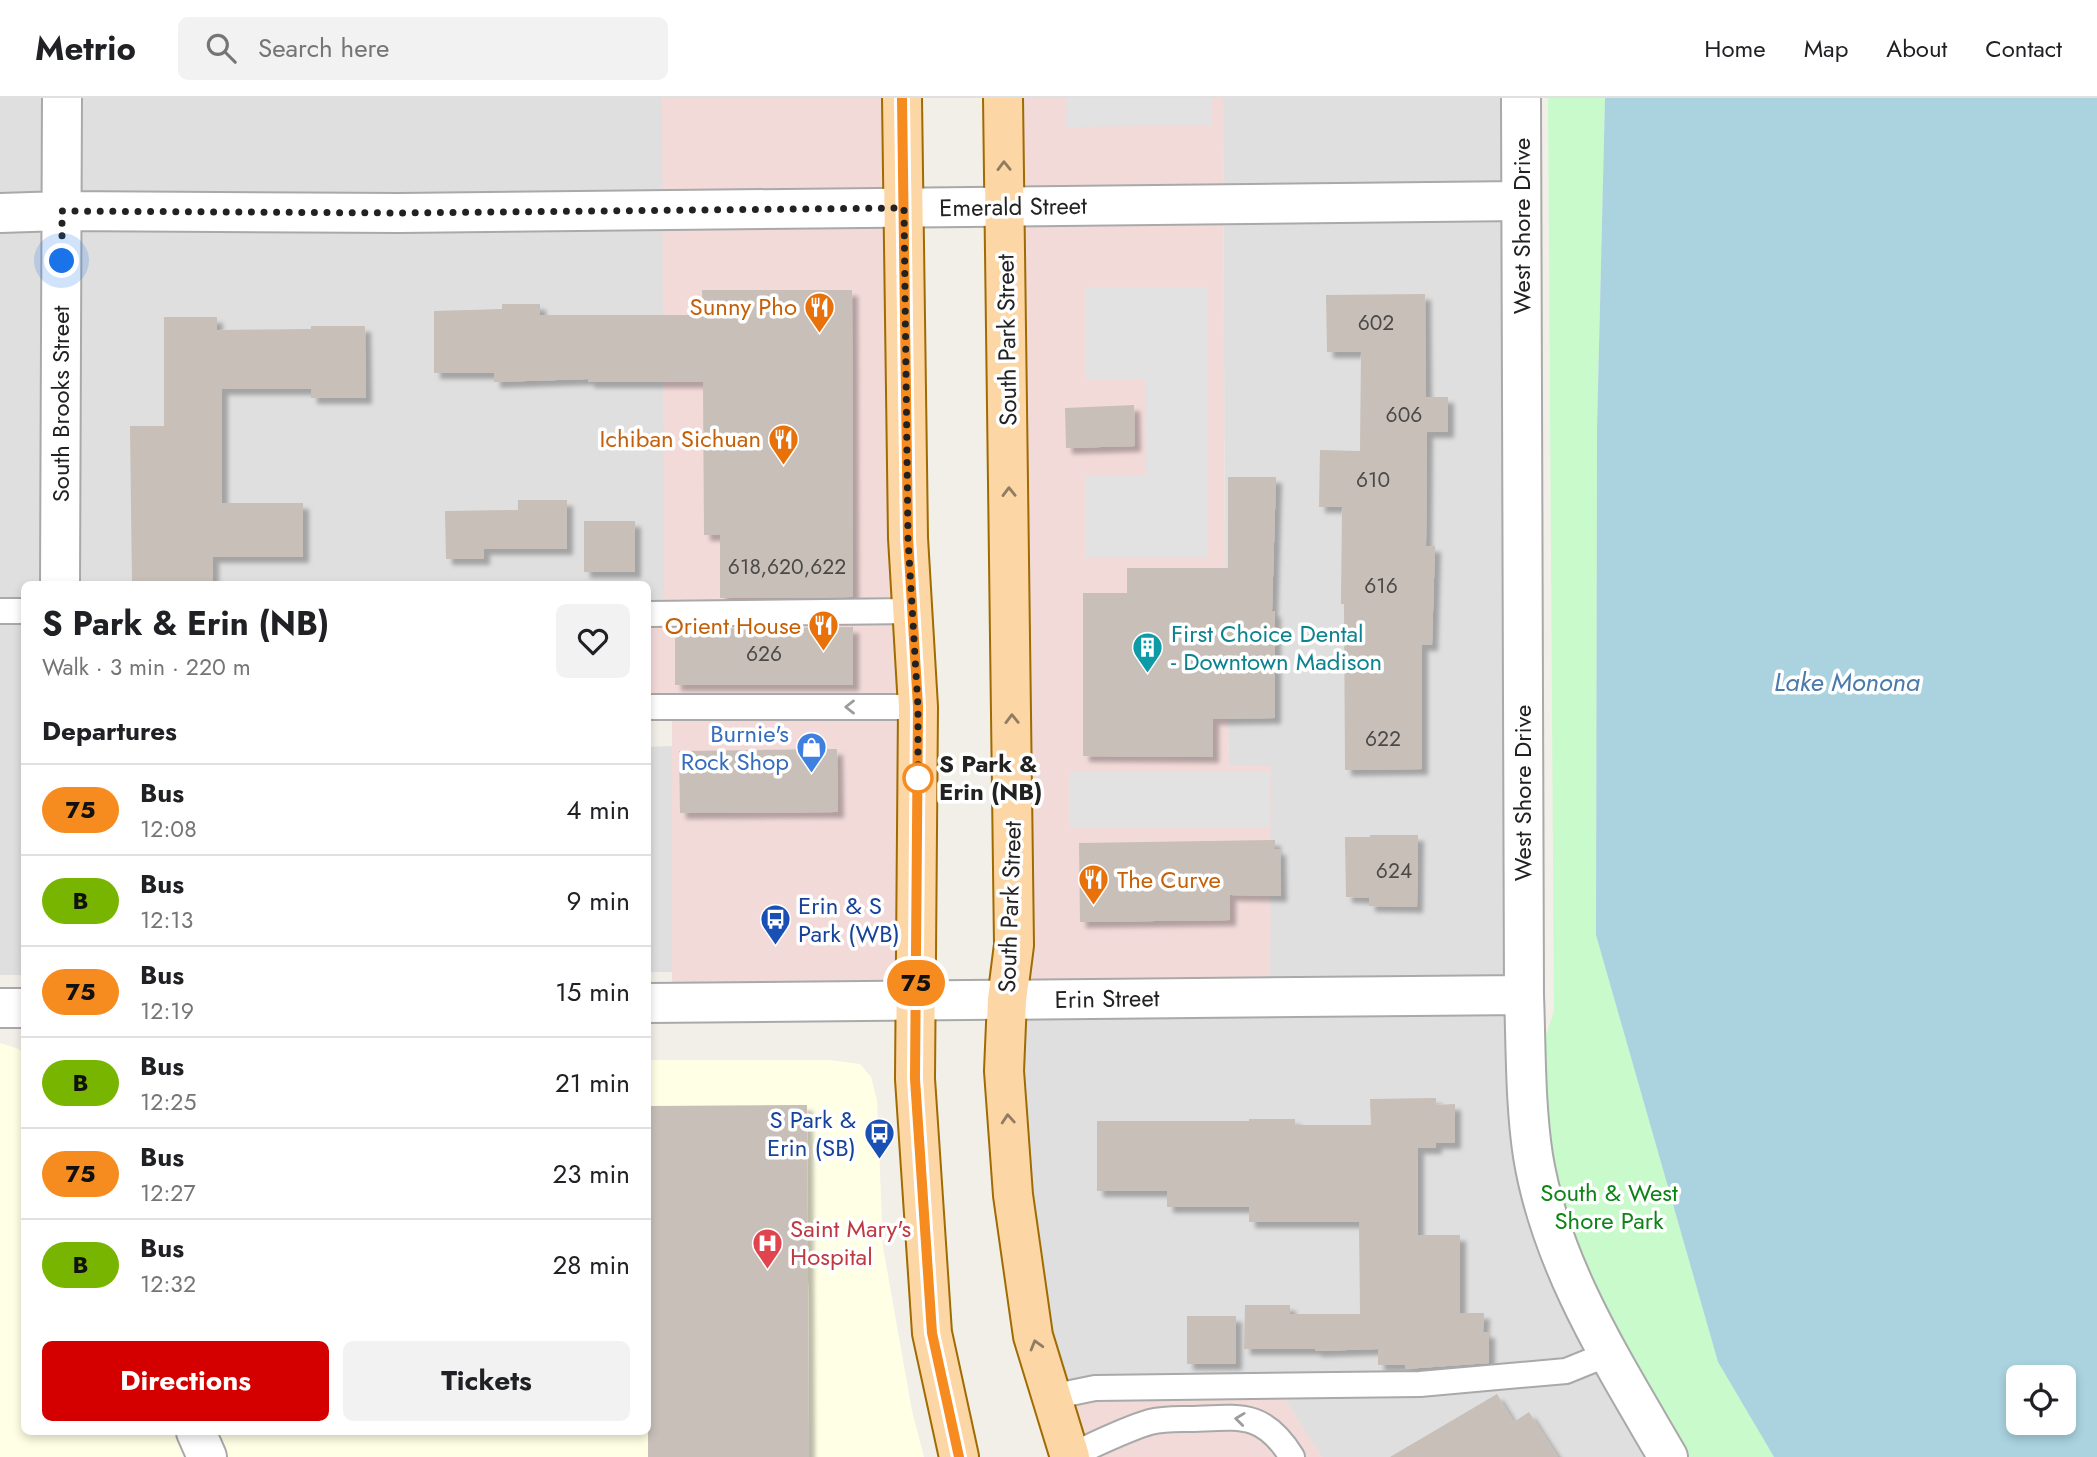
<!DOCTYPE html>
<html lang="en">
<head>
<meta charset="utf-8">
<style>
  :root { --surface:#fff; --page:#f2f2f2; --text:#202124; --muted:#757577; --line:#e0e0e0; --accent:#d40000 }
  body { margin:0; font-family:Jost,sans-serif; background:var(--page); color:var(--text); height:100vh; display:flex; flex-direction:column; font-size:26px; white-space:nowrap }
  * { box-sizing:border-box; margin:0 }
  p { font-size:23px; color:var(--muted) }
  .icon { flex:none; width:38px; height:38px; fill:none; stroke:currentColor; stroke-width:2; stroke-linecap:round; stroke-linejoin:round }
  .map { position:relative; flex:1; overflow:hidden }
  .sheet { position:absolute; left:21px; top:483px; width:630px; height:854px; display:flex; flex-direction:column; background:var(--surface); border-radius:10px; box-shadow:0 4px 10px #0003 }
  .sheet>* { flex:none }
  .badge { padding:0 14px; border-radius:23px; font-size:24px; line-height:46px }
  .controls { position:absolute; left:2006px; top:1267px; display:grid; gap:14px }
  .controls a { display:grid; place-items:center; width:70px; height:70px; border-radius:10px; background:var(--surface); box-shadow:0 4px 10px #0003; font-size:35px }
  .you { position:absolute; width:35px; height:35px; margin:-18px; border:5px solid #fff; border-radius:50%; background:#1a73e8; box-shadow:0 0 0 10px #1a73e833 }
  .map>.badge { position:absolute; translate:-50% -50%; box-shadow:0 0 0 4px #fff }
  h2 { padding:0 21px; font-size:26px; line-height:63px }
  .round { display:grid; place-items:center; flex:none; width:74px; height:74px; border-radius:10px; background:var(--page) }
  .headline { display:flex; align-items:center; justify-content:space-between; height:119px; padding:0 21px }
  h1 { font-size:33px; font-weight:700; line-height:52px }
  .primary-button { display:flex; gap:14px; margin-top:auto; padding:14px 21px }
  .primary-button a { flex:1; height:80px; border-radius:10px; background:var(--accent); color:#fff; font-size:28px; font-weight:700; line-height:80px; text-align:center }
  .primary-button a+a { background:var(--page); color:var(--text) }
  ul { padding:0; list-style:none }
  li { display:flex; align-items:center; gap:21px; height:91px; padding:0 21px; border-top:2px solid var(--line) }
  li div { flex:1 }
  li b { display:block; font-size:26px }
  li em { font-style:normal }
  li .badge { min-width:77px; font-weight:700; text-align:center }
  header { display:flex; align-items:center; gap:42px; box-sizing:border-box; height:98px; padding:0 35px; background:var(--surface); border-bottom:2px solid var(--line) }
  header strong { font-size:33px }
  nav { display:flex; gap:38px; margin-inline-start:auto; font-size:24px }
  .search { width:490px; height:63px; background:var(--page); display:flex; align-items:center; gap:18px; box-sizing:border-box; padding:0 24px; border-radius:10px; color:var(--muted); font-size:26px }
  .map>svg:first-child { display:block }
  .residential { fill:#e0dfdf }
  .commercial { fill:#f2dad9 }
  .education { fill:#ffffe5 }
  .park { fill:#c8facc }
  .parking { fill:#e2e2e2 }
  .water { fill:#aad3df; fill-rule:evenodd }
  .building { fill:#c7bfb8; filter:url(#shadow) }
  .lines { fill:none; stroke-linecap:round; stroke-linejoin:round }
  .lane-casing { stroke:#a9a9a9; stroke-width:28 }
  .street-casing { stroke:#a9a9a9; stroke-width:42 }
  .primary-casing { stroke:#a06b00; stroke-width:42 }
  .lane { stroke:#fff; stroke-width:24 }
  .street { stroke:#fff; stroke-width:38 }
  .primary { stroke:#fcd6a4; stroke-width:38 }
  .oneway { stroke:#8f7c63 }
  .oneway2 { stroke:#9c9c9c }
  .line-casing { stroke:#fff; stroke-width:16 }
  .line { stroke:#f68b1f; stroke-width:10 }
  .walk { stroke:#222; stroke-width:7; stroke-dasharray:0 12.6 }
  .stop-dot { fill:#fff; stroke:#f68b1f; stroke-width:3.5 }
  .labels { text-anchor:middle; stroke-width:7; stroke-linejoin:round; paint-order:stroke }
  .number-label { font-size:21px; fill:#4b4948 }
  .street-label { font-size:24px; fill:#222; stroke:#fff }
  .food-label { font-size:24px; fill:#c56008; stroke:#fff; text-anchor:end }
  .culture-label { font-size:24px; fill:#0d838f; stroke:#fff; text-anchor:start }
  .shop-label { font-size:24px; fill:#366cbe; stroke:#fff; text-anchor:end }
  .stop-label { font-size:24px; font-weight:bold; fill:#222; stroke:#fff; text-anchor:start }
  .transit-label { font-size:24px; fill:#164399; stroke:#fff; text-anchor:start }
  .park-label { font-size:24px; fill:#0c8416; stroke:#fff }
  .health-label { font-size:24px; fill:#be3a42; stroke:#fff; text-anchor:start }
  .water-label { font-size:26px; font-style:italic; fill:#4a7aab; stroke:#fff }
</style>
</head>
<body>
<header>
<strong>Metrio</strong>
<div class="search"><svg class="icon" aria-label="search" viewBox="0 0 24 24"><circle cx="10" cy="10" r="6"/><path d="M15 15l6 6"/></svg>Search here</div>
<nav><a>Home</a><a>Map</a><a>About</a><a>Contact</a></nav>
</header>
<div class="map">
<svg width="2097" height="1359" viewBox="0 0 2097 1359">
  <defs>
    <filter id="shadow"><feDropShadow dx="6" dy="6" stdDeviation="2" flood-color="#0004"/></filter>
  </defs>
  <rect width="100%" height="100%" fill="#f2efe9"/>
  <!-- residential -->
  <path class="residential" d="M0,0H668L669,502H648V486H24V877H0Z
    M1223,0H1521L1524,897L1668,1359H1322L1275,1287L1051,1299L1007,902L1271,669L1229,668L1225,494Z
    M672,648V874H648V649Z"/>
  <!-- commercial -->
  <path class="commercial" d="M662,0H902L915,903L672,904V609H648V516L664,515Z
    M1004,0H1223L1225,494L1229,667L1271,668L1270,899L1007,902Z
    M1276,1287L1322,1359H1070L1051,1299Z"/>
  <!-- education -->
  <path class="education" d="M0,945L19,951L24,956V1334H648V962H830L860,966L871,979L877,1002L883,1149L912,1313L924,1359H0Z"/>
  <!-- park -->
  <path class="park" d="M1548,0H1605L1597,332L1596,837L1718,1264L1774,1359H1668L1608,1256L1527,995L1554,913Z"/>
  <!-- parking -->
  <path class="parking" d="M1067,0H1211V27L1066,29Z
    M1086,189H1207V460H1086V378H1146V282L1086,281Z
    M1269,673V729L1070,730L1069,674Z"/>
  <!-- water -->
  <path class="water" d="M1605,0H2097V1359H1774L1718,1264L1596,837L1597,332ZM2018,1279H2063V1325H2018Z"/>
  <!-- building -->
  <path class="building" d="M702,192H852L853,499L720,500V437H704L703,284H588V281L494,284V275H434V213L502,211V206H540V217H703Z
    M1425,196L1426,299H1448V334H1427L1426,448H1435L1432,547H1422V671L1345,672L1344,506H1341L1342,409H1319L1320,352L1360,353L1361,254H1327L1326,197Z
    M164,219H217V232L311,231V228H365L366,300H311V291H222V405H303V459H213V486H132L130,328H164Z
    M1134,307L1135,348L1066,350L1065,310Z
    M1228,379H1276L1272,513H1275V620L1213,621V659L1083,658V495H1127V470H1228Z
    M518,402H567V451H484V461H446L445,413L518,412Z
    M584,423H635V474H584Z
    M853,529V587H675V531Z
    M837,651L838,714L680,715L679,653Z
    M1370,737H1418L1417,809L1369,808V800L1346,799L1345,739H1370Z
    M1275,742V751H1280L1281,798L1230,797V822L1080,824L1079,745Z
    M1436,1000V1007L1455,1006V1045H1436V1050H1418V1137H1460V1215H1484L1483,1234H1489V1265L1405,1271V1267H1378V1251L1315,1253V1251H1244L1245,1207H1290V1216H1360L1359,1124H1249V1109H1167V1093H1097V1023H1249V1021H1295V1027H1371L1370,1001Z
    M807,1007L809,1359H648V1008Z
    M1187,1218H1236V1266H1187Z
    M1497,1296L1514,1324L1529,1314L1558,1359H1390Z"/>
  <g class="lines">
    <defs>
      <path id="lane" d="M0,513H24
        M648,516L912,513
        M648,609H918
        M1051,1299L1095,1290L1420,1286L1566,1273L1608,1256
        M1070,1358C1096,1346 1123,1332 1150,1324C1164,1320 1180,1321 1194,1321C1242,1319 1264,1314 1292,1359"/>
      <path id="street" d="M1521,0L1524,897C1526,950 1525,1005 1533,1058C1551,1168 1613,1264 1668,1359
        M0,115L62,113L400,115L1521,103
        M60,486L62,0
        M648,905L1524,897
        M0,910H24
        M196,1334L207,1359"/>
      <path id="primary" d="M902,0L908,440L918,609L915,981L932,1235L959,1359
        M1003,0L1014,847L1007,902L1004,973L1013,1097L1033,1238L1070,1359"/>
    </defs>
    <!-- lane casing -->
    <use href="#lane" class="lane-casing"/>
    <!-- street casing -->
    <use href="#street" class="street-casing"/>
    <!-- primary casing -->
    <use href="#primary" class="primary-casing"/>
    <!-- lane -->
    <use href="#lane" class="lane"/>
    <!-- street -->
    <use href="#street" class="street"/>
    <!-- primary -->
    <use href="#primary" class="primary"/>
  </g>
  <!-- one-way arrows -->
  <defs><path id="oneway-chevron" d="M-2-3.5L2.5 0L-2 3.5" fill="none" stroke-width="1.6" stroke-linecap="round" stroke-linejoin="round" transform="scale(1.75)"/></defs>
  <g class="oneway">
    <use href="#oneway-chevron" transform="translate(1004 68) rotate(-91)"/>
    <use href="#oneway-chevron" transform="translate(1009 394) rotate(-91)"/>
    <use href="#oneway-chevron" transform="translate(1012 621) rotate(-91)"/>
    <use href="#oneway-chevron" transform="translate(1008 1021) rotate(-94)"/>
    <use href="#oneway-chevron" transform="translate(1036 1247) rotate(-106)"/>
  </g>
  <g class="oneway2">
    <use href="#oneway-chevron" transform="translate(850 609) rotate(180)"/>
    <use href="#oneway-chevron" transform="translate(1240 1321) rotate(-173)"/>
  </g>
  <g class="lines">
    <defs>
      <path id="line" d="M902,0L908,440L918,609L915,981L932,1235L959,1359"/>
    </defs>
    <!-- line casing -->
    <use href="#line" class="line-casing"/>
    <!-- line -->
    <use href="#line" class="line"/>
    <!-- walk -->
    <path class="walk" d="M62,163V113L400,115L904,110L908,440L918,609V687V680"/>
  </g>
  <!-- icons -->
  <defs>
    <symbol id="restaurant-pin" viewBox="-11 -11 22 30"><path d="M0 17L-7.5 6A9.5 9.5 0 1 1 7.5 6Z" fill="#e8710a" stroke="#fff"/><path d="M-5-6h1v4h1v-4h1v4h1v-4h1v5L-1.5 .5V6h-2V.5L-5-1ZM5-6V6H3V1.5H1.5Q1.5-4 5-6Z" fill="#fff"/></symbol>
    <symbol id="building-pin" viewBox="-11 -11 22 30"><path d="M0 17L-7.5 6A9.5 9.5 0 1 1 7.5 6Z" fill="#0f9aa8" stroke="#fff"/><path d="M-4-6H4V6H1V3H-1V6H-4ZM-2.5-4.3h1.7v1.8h-1.7ZM.8-4.3h1.7v1.8H.8ZM-2.5-1h1.7V.8h-1.7ZM.8-1h1.7V.8H.8Z" fill="#fff"/></symbol>
    <symbol id="shop-pin" viewBox="-11 -11 22 30"><path d="M0 17L-7.5 6A9.5 9.5 0 1 1 7.5 6Z" fill="#3f7fe0" stroke="#fff"/><path d="M-5-2.5h2.3a2.7 3.5 0 0 1 5.4 0H5L5.5 6h-11ZM-1.5-2.5h3a1.5 2.3 0 0 0-3 0Z" fill="#fff"/></symbol>
    <symbol id="bus-pin" viewBox="-11 -11 22 30"><path d="M0 17L-7.5 6A9.5 9.5 0 1 1 7.5 6Z" fill="#1a4fb4" stroke="#fff"/><path d="M-5-6H5V4H4V6H2V4H-2V6H-4V4H-5ZM-3.5-4V0h7V-4ZM-3.5 1.2v1.5H-2V1.2ZM2 1.2v1.5H3.5V1.2Z" fill="#fff"/></symbol>
    <symbol id="hospital-pin" viewBox="-11 -11 22 30"><path d="M0 17L-7.5 6A9.5 9.5 0 1 1 7.5 6Z" fill="#e0444e" stroke="#fff"/><path d="M-5-5h3v3.5h4V-5h3V5h-3V1.5h-4V5h-3Z" fill="#fff"/></symbol>
  </defs>
  <g fill-rule="evenodd">
    <use href="#restaurant-pin" x="802" y="192" width="35" height="47"/>
    <use href="#restaurant-pin" x="766" y="324" width="35" height="47"/>
    <use href="#restaurant-pin" x="806" y="510" width="35" height="47"/>
    <use href="#building-pin" x="1130" y="532" width="35" height="47"/>
    <use href="#shop-pin" x="794" y="632" width="35" height="47"/>
    <use href="#restaurant-pin" x="1076" y="764" width="35" height="47"/>
    <use href="#bus-pin" x="758" y="804" width="35" height="47"/>
    <use href="#bus-pin" x="862" y="1018" width="35" height="47"/>
    <use href="#hospital-pin" x="750" y="1128" width="35" height="47"/>
  </g>
  <!-- markers -->
  <circle class="stop-dot" cx="918" cy="680" r="14"/>
  <g class="labels">
    <!-- number labels -->
    <g class="number-label">
      <text x="1376" y="232">602</text>
      <text x="1404" y="324">606</text>
      <text x="1373" y="389">610</text>
      <text x="787" y="476">618,620,622</text>
      <text x="1381" y="495">616</text>
      <text x="764" y="563">626</text>
      <text x="1383" y="648">622</text>
      <text x="1394" y="780">624</text>
    </g>
    <!-- street labels -->
    <g class="street-label">
      <text transform="translate(1013 109) rotate(-1)" y="8">Emerald Street</text>
      <text transform="translate(1522 128) rotate(-90)" y="8">West Shore Drive</text>
      <text transform="translate(1007 242) rotate(-91)" y="8">South Park Street</text>
      <text transform="translate(61 306) rotate(-90)" y="8">South Brooks Street</text>
      <text transform="translate(1523 695) rotate(-90)" y="8">West Shore Drive</text>
      <text transform="translate(1010 809) rotate(-88)" y="8">South Park Street</text>
      <text transform="translate(1107 901) rotate(-1)" y="8">Erin Street</text>
    </g>
    <!-- food labels -->
    <g class="food-label">
      <text x="797" y="217">Sunny Pho</text>
      <text x="761" y="349">Ichiban Sichuan</text>
      <text x="801" y="536">Orient House</text>
      <text x="1117" y="790" text-anchor="start">The Curve</text>
    </g>
    <!-- culture labels -->
    <g class="culture-label">
      <text x="1171" y="544">First Choice Dental<tspan x="1171" dy="28">- Downtown Madison</tspan></text>
    </g>
    <!-- shop labels -->
    <g class="shop-label">
      <text x="789" y="644">Burnie's<tspan x="789" dy="28">Rock Shop</tspan></text>
    </g>
    <!-- stop labels -->
    <g class="stop-label">
      <text x="939" y="674">S Park &amp;<tspan x="939" dy="28">Erin (NB)</tspan></text>
    </g>
    <!-- transit labels -->
    <g class="transit-label">
      <text x="798" y="816">Erin &amp; S<tspan x="798" dy="28">Park (WB)</tspan></text>
      <text x="856" y="1030" text-anchor="end">S Park &amp;<tspan x="856" dy="28">Erin (SB)</tspan></text>
    </g>
    <!-- park labels -->
    <g class="park-label">
      <text x="1609" y="1103">South &amp; West<tspan x="1609" dy="28">Shore Park</tspan></text>
    </g>
    <!-- health labels -->
    <g class="health-label">
      <text x="790" y="1139">Saint Mary's<tspan x="790" dy="28">Hospital</tspan></text>
    </g>
    <!-- water labels -->
    <g class="water-label">
      <text x="1847" y="593">Lake Monona</text>
    </g>
  </g>
</svg>
<div class="controls">
<a><svg class="icon" aria-label="locate" viewBox="0 0 24 24"><circle cx="12" cy="12" r="6"/><path d="M12 2v4M12 18v4M2 12h4M18 12h4"/></svg></a>
</div>
<div class="you" style="left:62px;top:163px"></div>
<b class="badge" style="left:916px;top:885px;background:#f68b1f;color:#111">75</b>
<section class="sheet">
<div class="headline"><div><h1>S Park &amp; Erin (NB)</h1><p>Walk · 3 min · 220 m</p></div><a class="round"><svg class="icon" aria-label="heart" viewBox="0 0 24 24"><path d="M12 20l-8-8c-3-5 5-10 8-4 3-6 11-1 8 4z"/></svg></a></div>
<h2>Departures</h2>
<ul>
<li><span class="badge" style="background:#f68b1f;color:#111">75</span><div><b>Bus</b><p>12:08</p></div><em>4 min</em></li>
<li><span class="badge" style="background:#78b500;color:#111">B</span><div><b>Bus</b><p>12:13</p></div><em>9 min</em></li>
<li><span class="badge" style="background:#f68b1f;color:#111">75</span><div><b>Bus</b><p>12:19</p></div><em>15 min</em></li>
<li><span class="badge" style="background:#78b500;color:#111">B</span><div><b>Bus</b><p>12:25</p></div><em>21 min</em></li>
<li><span class="badge" style="background:#f68b1f;color:#111">75</span><div><b>Bus</b><p>12:27</p></div><em>23 min</em></li>
<li><span class="badge" style="background:#78b500;color:#111">B</span><div><b>Bus</b><p>12:32</p></div><em>28 min</em></li>
</ul>
<div class="primary-button"><a>Directions</a><a>Tickets</a></div>
</section>
</div>
</body>
</html>
